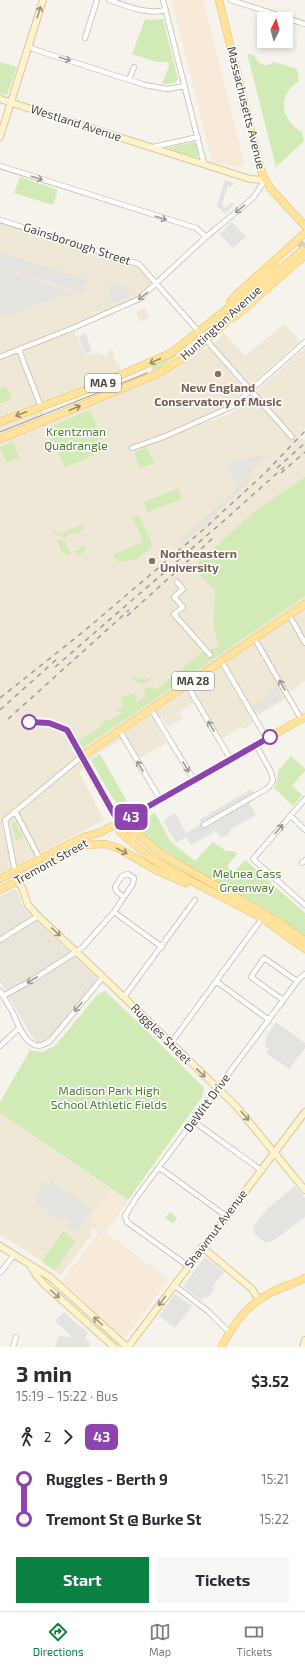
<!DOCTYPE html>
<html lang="en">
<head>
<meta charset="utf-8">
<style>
  :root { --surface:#fff; --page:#f7f7f7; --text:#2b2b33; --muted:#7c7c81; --line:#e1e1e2; --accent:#0b8043 }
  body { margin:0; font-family:"Exo 2",sans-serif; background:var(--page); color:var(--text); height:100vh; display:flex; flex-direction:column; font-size:15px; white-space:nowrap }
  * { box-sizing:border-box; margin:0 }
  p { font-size:13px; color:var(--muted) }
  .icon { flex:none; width:22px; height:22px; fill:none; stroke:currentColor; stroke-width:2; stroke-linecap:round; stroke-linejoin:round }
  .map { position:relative; height:1347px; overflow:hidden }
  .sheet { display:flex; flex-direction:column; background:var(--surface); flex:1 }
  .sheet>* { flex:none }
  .badge { padding:0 8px; border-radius:6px; font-size:14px; line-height:26px }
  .needle { width:26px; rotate:6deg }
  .controls { position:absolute; left:257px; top:12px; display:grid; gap:8px }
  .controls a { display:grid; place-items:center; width:36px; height:36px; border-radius:0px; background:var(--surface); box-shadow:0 2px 6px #0003; font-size:20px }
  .map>.badge { position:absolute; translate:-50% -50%; box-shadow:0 0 0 2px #fff }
  .legs { display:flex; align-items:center; gap:6px; height:44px; padding:0 16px; font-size:13px }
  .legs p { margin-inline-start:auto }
  .head { display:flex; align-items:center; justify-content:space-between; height:68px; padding:0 16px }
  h1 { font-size:22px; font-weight:700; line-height:30px }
  .primary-button { display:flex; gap:8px; margin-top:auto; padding:8px 16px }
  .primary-button a { flex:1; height:46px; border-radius:0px; background:var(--accent); color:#fff; font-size:16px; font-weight:700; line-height:46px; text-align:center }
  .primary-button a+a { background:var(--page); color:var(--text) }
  ul { padding:0 16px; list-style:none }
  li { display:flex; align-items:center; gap:14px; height:40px; font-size:15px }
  li i { display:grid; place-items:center; width:6px; height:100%; margin:0 5px; background:currentColor }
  li i::after { content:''; width:10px; height:10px; margin:-5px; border:3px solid; border-radius:50%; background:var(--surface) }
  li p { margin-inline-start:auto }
  li:first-child i { background:linear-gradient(#0000 50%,currentColor 0) }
  li:last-child i { background:linear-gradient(currentColor 50%,#0000 0) }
  .tab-bar { display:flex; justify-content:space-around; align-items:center; height:56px; border-top:1px solid var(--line); background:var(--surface); font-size:11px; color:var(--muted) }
  .tab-bar a { display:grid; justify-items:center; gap:2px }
  .tab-bar .selected { color:var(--accent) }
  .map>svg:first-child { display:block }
  .residential { fill:#eae5da }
  .commercial { fill:#f7ead8 }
  .education { fill:#efe8d6 }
  .green { fill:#d2eab5 }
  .parking { fill:#e5e3e0 }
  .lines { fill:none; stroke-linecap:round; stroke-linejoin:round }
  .primary-tunnel { stroke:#d4d0c8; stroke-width:7; stroke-dasharray:7 3.5; stroke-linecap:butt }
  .street-casing { stroke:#c2bbae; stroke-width:6 }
  .secondary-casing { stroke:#d6c79b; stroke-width:8 }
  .primary-casing { stroke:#e6c16a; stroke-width:8 }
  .street { stroke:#fff; stroke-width:4.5 }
  .secondary { stroke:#fff3cd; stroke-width:6 }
  .primary { stroke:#ffe39c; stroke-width:7 }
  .tram { stroke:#9a9a9a; stroke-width:1 }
  .rail { stroke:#9a9a9a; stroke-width:1.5; stroke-dasharray:5 5; stroke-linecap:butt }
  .oneway { stroke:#9c937c }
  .oneway2 { stroke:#9c9892 }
  .oneway3 { stroke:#9c8c66 }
  .line-1-casing { stroke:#fff; stroke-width:9 }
  .line-1 { stroke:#8e44ad; stroke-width:6 }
  .education-dot { fill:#8d6e63; stroke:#fff; stroke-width:1.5 }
  .stop-1-dot { fill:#fff; stroke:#8e44ad; stroke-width:2 }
  .labels { text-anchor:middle; stroke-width:3; stroke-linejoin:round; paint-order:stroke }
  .shield { fill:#fff; stroke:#817c74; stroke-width:1 }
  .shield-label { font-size:11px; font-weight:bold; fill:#4b4439 }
  .street-label { font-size:12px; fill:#4b4439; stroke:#fff }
  .education-label { font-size:12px; font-weight:bold; fill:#785e54; stroke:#fff }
  .park-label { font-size:12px; fill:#4a7f2a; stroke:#fff }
</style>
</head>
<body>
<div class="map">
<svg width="305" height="1347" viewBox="0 0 305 1347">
  <rect width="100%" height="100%" fill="#f6f3ec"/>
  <!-- residential -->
  <path class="residential" d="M12,890H15L18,892L22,905L29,914L98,979L48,1041L37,1043L31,1035L0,981V897Z"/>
  <!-- commercial -->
  <path class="commercial" d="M181,0H203L245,165L236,167L212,162L172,2Z
    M112,1190L128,1200L106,1233L169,1279L126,1337L122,1336L62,1281L99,1232L95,1229L97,1225L89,1219Z"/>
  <!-- education -->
  <path class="education" d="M0,220L136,263L156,284L145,295L73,328L85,356L97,352L98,355L104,354L106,358L109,357L107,353L112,349L115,355L114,359L116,363H118L121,370L107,375L109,381L41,407L46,420L171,366L173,370L214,343L224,333L245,356L284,324L300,341L228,405L200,418L202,424L230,414L305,348V428L299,435L305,441V681L285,695L287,698L253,718L255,722L243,730L241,727L216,742L194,703L179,712L183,719L168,727L161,716L154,720L166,743L137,760L123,738L93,757L79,772L104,820L0,874Z
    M145,308L149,318L140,322L136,312Z
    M0,1113L112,1190L89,1219L98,1225L95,1229L93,1228L90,1232L92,1234L61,1275L27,1251L0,1235Z"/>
  <!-- green -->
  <path class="green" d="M145,19L151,20L163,19L178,79L175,83L162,84L169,66L168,62H157L132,54Z
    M247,53L255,56C258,65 266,68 274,62L297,69L299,81C277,95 280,120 302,132L304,141L276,167Z
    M0,62L17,67L7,95L0,94Z
    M194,142C197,145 200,155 197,158L169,149L170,147Z
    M20,177L58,190L53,205L14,193Z
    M175,354L176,356L153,372L151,367Z
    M6,386L12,399L0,404V388Z
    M90,410L106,450L65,467L47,428Z
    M13,442L19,458L6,463L0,447Z
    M147,447L154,463L140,468L134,453Z
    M305,477V596L154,700L81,749L77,742L99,728L104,721L110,720L123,712H115L123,707L121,698L129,694H133L137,698L136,703L145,697L144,691C148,686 153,687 157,689L203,651L205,653L209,650L219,646C211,626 215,612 215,591L193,567L256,510Z
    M177,489H179L182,499L147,512L144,502Z
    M139,515L152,544L150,549L136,559L119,562L112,555L143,542L133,518Z
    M83,524L85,525L78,534L70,533L65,538L54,534L53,532L56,531L58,535Z
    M58,539L65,541L66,546L70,550V554L67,555L62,552L57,541Z
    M82,545L87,549L79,555H77L74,551L80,549Z
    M131,675L141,680L151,677C148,689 134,684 131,675Z
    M100,754L129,805L142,820L155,813L171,842L195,861L213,842L226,851H233L237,854L227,866L234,872L245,860L305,913V937C254,894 188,875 139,830C118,811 105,785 91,760Z
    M291,756L305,769V771L292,786L302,795L293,806L274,788L277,782L278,771Z
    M15,822L23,837L16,840L12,823Z
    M105,991L143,1027L204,1088L202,1097L128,1200L0,1113V1102L29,1052L28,1050L42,1052L55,1046L98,994Z
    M170,1212L177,1218L173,1224L165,1218Z
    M63,1231L76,1241L54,1271L42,1261Z"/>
  <!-- parking -->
  <path class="parking" d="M225,180L234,183L232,187L228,186L222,204L225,208L232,202L234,205L225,214L217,206Z
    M232,222L246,237L233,248L220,234Z
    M0,252L88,280L84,293L0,267Z
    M0,269L75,293L66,297L62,295L0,319Z
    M116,282L119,285L121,284L131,295L128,298L112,303L107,287Z
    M85,333L92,351L85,354L78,336Z
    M270,453L237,486L226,463Z
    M249,477L251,480L203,527L183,544L179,541Z
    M276,687L283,699L259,712L257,709L254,710L252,707L269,697L267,692Z
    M251,789L254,793L247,798L256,815L231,829L229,834L221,838L216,831L191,845L186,837L176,843L163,821L175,813L186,833L201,824L199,820Z
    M276,1022L305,1043V1048L289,1069L266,1053L269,1049L265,1046L267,1035Z
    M52,1181L92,1210L76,1232L67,1226L70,1222L62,1216L59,1220L35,1202L38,1198L35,1196L45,1182L49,1185Z
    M295,1186L305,1198V1217L273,1241L265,1243L254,1233L253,1230L255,1224L268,1208Z
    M205,1257L224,1272L213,1286L214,1290L206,1299L205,1297L201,1300L183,1286Z
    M175,1294L192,1306L175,1328L159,1316Z
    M64,1312L88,1333L85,1337L90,1343L89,1347H55L59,1335L73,1338L55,1321Z"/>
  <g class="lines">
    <!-- primary-tunnel -->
    <path class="primary-tunnel" d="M299,247L305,241"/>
    <defs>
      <path id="street" d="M109,0C128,6 146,15 166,10
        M163,0L204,164
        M231,0L305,24
        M85,38L97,0
        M29,46L33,49L145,85L167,89L185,86
        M129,80L134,67
        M153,147L198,137
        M0,166L196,228L206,237
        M0,220L139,264L292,437
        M19,350L41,407
        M0,357L73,328L139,299L206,237L253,198L265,180
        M132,448L166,436L233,406L305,342
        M177,582L183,589L174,597L183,607L174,614L210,655
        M289,615L305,643
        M255,639L301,719
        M222,662L267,739
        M187,685L231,760
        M151,709L194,780
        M120,731L160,799
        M305,799L253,859L305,905
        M15,811L40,859
        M291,816L305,830
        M204,825L268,788L273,781L271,772L256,745
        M302,863L305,860
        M15,872L5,820L81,757
        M114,912L162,947
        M0,940L38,916
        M216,981L269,1020
        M0,991C4,998 9,1005 13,1013C20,1028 29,1058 51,1040L103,977
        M3,996L34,979L82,948L114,912L133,884L134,878L128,874L122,876L115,887L117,892L124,897
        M124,997L195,900
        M283,1000L251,977L264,958L297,981
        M171,1043L263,917
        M0,1046L19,1028
        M193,1121L261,1170
        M160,1168L226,1216
        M188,1266L127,1222L125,1216L136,1198L299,979L305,974
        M0,1273L14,1255
        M174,1285L209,1312L229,1332
        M13,1347L16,1337"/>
      <path id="secondary" d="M0,99L250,179L265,180
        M0,137L43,0
        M16,881L22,887L28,905L38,916L103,977L236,1106L305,1190
        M0,1246L50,1277L127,1347
        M202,1247L252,1289L258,1299
        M30,1265L36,1275L45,1285L114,1347
        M128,1347L305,1112
        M303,1347L305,1340"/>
      <path id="primary" d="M219,0L262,174L271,189L305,226
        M230,302L237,294L305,233
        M233,318L243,310L305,255
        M0,422L86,390L171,353L240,299L275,268
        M0,439L157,374L182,359L206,340L223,325L239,307L302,250
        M305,604L81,757L119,823L120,832L149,857L176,873L262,918L305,949
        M119,823C136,830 148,845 163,855C210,884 261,907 305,941
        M85,845L105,844L118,848L154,869L185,883
        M0,879L81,838L101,832L130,817L305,717
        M0,890L88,843
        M221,1347C237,1319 248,1302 279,1289C287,1285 297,1283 305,1278"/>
    </defs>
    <!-- street casing -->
    <use href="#street" class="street-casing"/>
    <!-- secondary casing -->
    <use href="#secondary" class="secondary-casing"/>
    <!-- primary casing -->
    <use href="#primary" class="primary-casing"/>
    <!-- street -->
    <use href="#street" class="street"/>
    <!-- secondary -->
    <use href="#secondary" class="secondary"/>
    <!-- primary -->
    <use href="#primary" class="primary"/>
    <!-- tram -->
    <path class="tram" d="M0,432L147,373"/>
    <!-- rail -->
    <path class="rail" d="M277,468L305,443
      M281,473L305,452
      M127,616L213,538
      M55,667L227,518L284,467
      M0,698L83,632L204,529L265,473L305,431
      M0,710L58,658
      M8,719L129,610"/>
  </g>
  <!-- one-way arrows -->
  <defs><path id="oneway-shaft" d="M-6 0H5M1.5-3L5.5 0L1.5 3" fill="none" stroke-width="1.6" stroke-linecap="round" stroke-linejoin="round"/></defs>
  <g class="oneway">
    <use href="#oneway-shaft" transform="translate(39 12) rotate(-72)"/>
    <use href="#oneway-shaft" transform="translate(56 932) rotate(43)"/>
    <use href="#oneway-shaft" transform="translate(201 1073) rotate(44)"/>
    <use href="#oneway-shaft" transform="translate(245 1116) rotate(49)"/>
    <use href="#oneway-shaft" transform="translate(55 1294) rotate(42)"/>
    <use href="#oneway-shaft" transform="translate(162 1301) rotate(126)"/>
    <use href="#oneway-shaft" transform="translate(98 1321) rotate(-138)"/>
  </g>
  <g class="oneway2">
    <use href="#oneway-shaft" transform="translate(65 59) rotate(18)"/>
    <use href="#oneway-shaft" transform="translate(37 178) rotate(18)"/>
    <use href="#oneway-shaft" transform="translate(240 209) rotate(140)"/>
    <use href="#oneway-shaft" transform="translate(161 218) rotate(18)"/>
    <use href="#oneway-shaft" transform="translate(143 296) rotate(141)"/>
    <use href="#oneway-shaft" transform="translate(282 685) rotate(-120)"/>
    <use href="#oneway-shaft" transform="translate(211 726) rotate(-120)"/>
    <use href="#oneway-shaft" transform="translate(140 766) rotate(-120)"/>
    <use href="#oneway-shaft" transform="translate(186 767) rotate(59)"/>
    <use href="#oneway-shaft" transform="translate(279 829) rotate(-49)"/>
    <use href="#oneway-shaft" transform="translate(32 980) rotate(150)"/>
    <use href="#oneway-shaft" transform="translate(78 1007) rotate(130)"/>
  </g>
  <g class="oneway3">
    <use href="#oneway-shaft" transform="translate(155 361) rotate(155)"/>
    <use href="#oneway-shaft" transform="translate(75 408) rotate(-23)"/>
    <use href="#oneway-shaft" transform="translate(21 414) rotate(159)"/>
    <use href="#oneway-shaft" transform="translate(122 851) rotate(28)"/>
  </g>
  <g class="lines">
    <defs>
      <path id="line-1" d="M29,722L49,723L67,730L119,823L270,737"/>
    </defs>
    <!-- line-1 casing -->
    <use href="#line-1" class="line-1-casing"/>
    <!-- line-1 -->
    <use href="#line-1" class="line-1"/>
  </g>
  <!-- markers -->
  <g class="education-dot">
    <circle cx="218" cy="374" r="4"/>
    <circle cx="152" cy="561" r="4"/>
  </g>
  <g class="stop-1-dot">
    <circle cx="29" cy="722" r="7"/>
    <circle cx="270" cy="737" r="7"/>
  </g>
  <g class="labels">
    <!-- shield labels -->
    <g class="shield">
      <rect x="85" y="374" width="36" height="18" rx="3"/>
      <rect x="172" y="672" width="42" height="18" rx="3"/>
    </g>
    <g class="shield-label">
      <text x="103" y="387">MA 9</text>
      <text x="193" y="685">MA 28</text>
    </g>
    <!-- street labels -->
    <g class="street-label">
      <text transform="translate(246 108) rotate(76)" y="4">Massachusetts Avenue</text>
      <text transform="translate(76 123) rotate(18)" y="4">Westland Avenue</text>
      <text transform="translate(77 244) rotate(18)" y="4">Gainsborough Street</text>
      <text transform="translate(221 323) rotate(-42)" y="4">Huntington Avenue</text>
      <text transform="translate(51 862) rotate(-29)" y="4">Tremont Street</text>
      <text transform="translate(161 1034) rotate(45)" y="4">Ruggles Street</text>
      <text transform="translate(207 1103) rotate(-54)" y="4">DeWitt Drive</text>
      <text transform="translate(216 1229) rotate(-53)" y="4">Shawmut Avenue</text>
    </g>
    <!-- education labels -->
    <g class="education-label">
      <text x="218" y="392">New England<tspan x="218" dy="14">Conservatory of Music</tspan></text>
      <text x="160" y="558" text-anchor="start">Northeastern<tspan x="160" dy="14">University</tspan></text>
    </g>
    <!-- park labels -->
    <g class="park-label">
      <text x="76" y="436">Krentzman<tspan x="76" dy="14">Quadrangle</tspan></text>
      <text x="247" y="878">Melnea Cass<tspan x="247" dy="14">Greenway</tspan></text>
      <text x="109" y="1095">Madison Park High<tspan x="109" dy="14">School Athletic Fields</tspan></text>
    </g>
  </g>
</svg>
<div class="controls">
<a><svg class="needle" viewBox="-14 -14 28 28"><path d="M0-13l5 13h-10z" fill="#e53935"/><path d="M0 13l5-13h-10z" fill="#7c7c81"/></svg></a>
</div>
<b class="badge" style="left:131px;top:817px;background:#8e44ad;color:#fff">43</b>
</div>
<section class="sheet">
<div class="head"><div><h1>3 min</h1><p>15:19 – 15:22 · Bus</p></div><b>$3.52</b></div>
<div class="legs"><svg class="icon" aria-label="walk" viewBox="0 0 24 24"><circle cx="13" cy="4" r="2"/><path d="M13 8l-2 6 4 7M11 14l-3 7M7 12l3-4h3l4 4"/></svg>2<svg class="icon" aria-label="forward" viewBox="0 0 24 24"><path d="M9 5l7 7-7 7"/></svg><b class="badge" style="background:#8e44ad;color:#fff">43</b></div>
<ul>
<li><i style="color:#8e44ad"></i><b>Ruggles - Berth 9</b><p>15:21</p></li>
<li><i style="color:#8e44ad"></i><b>Tremont St @ Burke St</b><p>15:22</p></li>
</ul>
<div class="primary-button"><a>Start</a><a>Tickets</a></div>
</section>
<nav class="tab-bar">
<a class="selected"><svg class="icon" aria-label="directions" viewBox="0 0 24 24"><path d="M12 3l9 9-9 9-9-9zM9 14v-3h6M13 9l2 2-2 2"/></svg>Directions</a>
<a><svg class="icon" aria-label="map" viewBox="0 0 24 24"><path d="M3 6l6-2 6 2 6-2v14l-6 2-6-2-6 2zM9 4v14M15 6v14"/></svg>Map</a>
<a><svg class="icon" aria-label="tickets" viewBox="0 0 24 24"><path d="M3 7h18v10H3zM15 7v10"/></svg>Tickets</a>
</nav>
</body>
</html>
